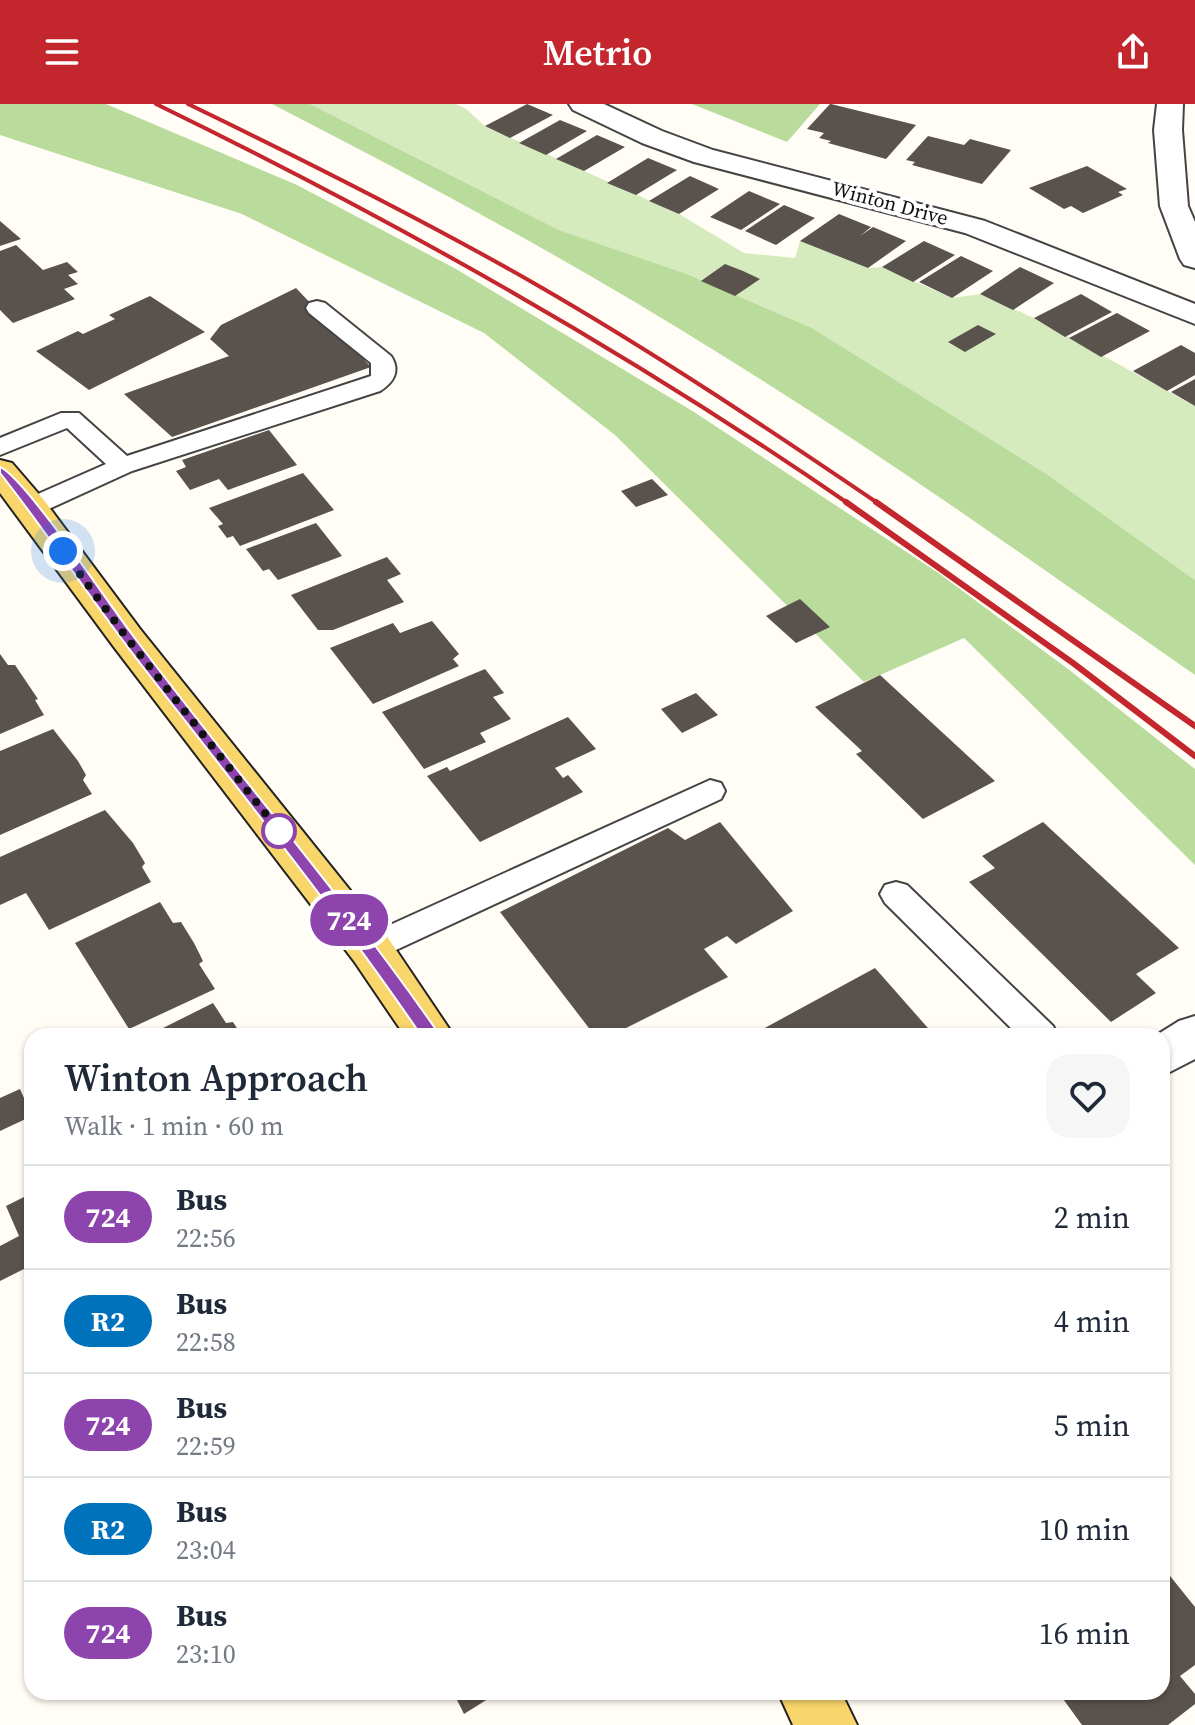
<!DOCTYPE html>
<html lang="en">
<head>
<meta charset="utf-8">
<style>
  :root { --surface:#fff; --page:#f6f6f7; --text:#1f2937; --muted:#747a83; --line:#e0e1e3; --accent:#c4262e }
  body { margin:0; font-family:"Source Serif 4",serif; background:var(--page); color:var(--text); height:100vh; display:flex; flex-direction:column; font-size:30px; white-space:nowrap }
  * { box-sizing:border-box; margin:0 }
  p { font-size:26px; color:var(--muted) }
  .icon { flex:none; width:44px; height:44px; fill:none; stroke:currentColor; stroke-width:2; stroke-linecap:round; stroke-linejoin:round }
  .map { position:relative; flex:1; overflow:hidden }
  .panel { position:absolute; left:24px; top:924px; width:1146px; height:672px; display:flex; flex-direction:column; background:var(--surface); border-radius:24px; box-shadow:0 2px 6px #0004 }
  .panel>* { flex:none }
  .badge { padding:0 16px; border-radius:26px; font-size:28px; line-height:52px }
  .you { position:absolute; width:40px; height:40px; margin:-20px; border:6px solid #fff; border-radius:50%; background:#1a73e8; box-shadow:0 0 0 12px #1a73e833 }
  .map>.badge { position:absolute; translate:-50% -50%; box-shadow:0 0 0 4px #fff }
  .round { display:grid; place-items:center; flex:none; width:84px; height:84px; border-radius:24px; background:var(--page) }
  .overview { display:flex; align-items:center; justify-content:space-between; height:136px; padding:0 40px }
  h1 { font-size:38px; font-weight:600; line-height:60px }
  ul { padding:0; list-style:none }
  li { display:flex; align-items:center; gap:24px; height:104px; padding:0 40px; border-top:2px solid var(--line) }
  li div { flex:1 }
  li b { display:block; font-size:30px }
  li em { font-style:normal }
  li .badge { min-width:88px; font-weight:700; text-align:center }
  header { display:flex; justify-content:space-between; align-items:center; height:104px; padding:0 40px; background:var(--accent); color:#fff; font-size:36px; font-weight:600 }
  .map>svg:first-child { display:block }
  .green { fill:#d5ebbd }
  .forest { fill:#b9dc9c }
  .building { fill:#5a524d }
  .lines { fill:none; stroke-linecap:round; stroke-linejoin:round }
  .lane-casing { stroke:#444; stroke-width:4 }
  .street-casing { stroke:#444; stroke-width:4 }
  .primary-casing { stroke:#222; stroke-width:4 }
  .lane { fill:#fff; fill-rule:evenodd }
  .street { fill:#fff; fill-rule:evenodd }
  .primary { fill:#f9d66b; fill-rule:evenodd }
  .rail-far1 { stroke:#c4262e; stroke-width:4 }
  .rail { stroke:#c4262e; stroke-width:6 }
  .line { fill:#8e44ad; stroke:#fff; stroke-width:2 }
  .walk { stroke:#111; stroke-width:8; stroke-dasharray:0 14.4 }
  .stop-dot { fill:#fff; stroke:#8e44ad; stroke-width:4 }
  .labels { text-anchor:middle; stroke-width:8; stroke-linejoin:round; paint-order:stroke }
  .far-street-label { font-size:20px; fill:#111; stroke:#fff }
</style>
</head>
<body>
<header><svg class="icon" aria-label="menu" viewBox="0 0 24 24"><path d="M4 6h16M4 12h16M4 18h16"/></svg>Metrio<svg class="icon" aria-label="share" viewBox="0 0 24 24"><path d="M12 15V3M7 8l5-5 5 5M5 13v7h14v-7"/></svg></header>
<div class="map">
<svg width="1195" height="1621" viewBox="0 0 1195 1621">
  <rect width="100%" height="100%" fill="#fffdf5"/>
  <!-- green -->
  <path class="green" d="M310,0H456L466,5L485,22L679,110L744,149L795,154L800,137L868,164L882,163L952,194L980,190L1034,214L1195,302V476L1048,371L812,224L687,170L559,126Z"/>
  <!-- forest -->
  <path class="forest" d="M0,0H106L297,81L456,165L694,308L937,468L1068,565L1195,665V761L964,534L864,578L615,331L484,229L242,110L0,31Z
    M272,0H310L559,126L687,170L812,224L1048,371L1195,476V571C1038,462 883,350 720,250C575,159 424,78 272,0Z
    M692,0H820L787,38Z"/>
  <!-- building -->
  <path class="building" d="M527,0L553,11L510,34L485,22Z
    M830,0H831L916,21L886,55L828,39L831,37L819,34L824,29L807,25Z
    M560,16L587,27L546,51L519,39Z
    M597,31L625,43L584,67L556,55Z
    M928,32L964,41L970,35L1011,46L982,80L912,61L915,58L906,56Z
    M648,54L677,66L636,91L607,79Z
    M1087,62L1127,85L1118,88L1123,91L1083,109L1071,102L1064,105L1029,84Z
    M690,72L719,85L679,110L649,97Z
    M749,87L780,100L741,126L710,113Z
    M784,101L815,114L776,141L745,127Z
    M839,110L871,123L860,132L873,123L906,137L868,164L800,137Z
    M0,117L21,135L0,142Z
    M924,137L955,151L913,178L882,163Z
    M16,141L43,166L67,158L78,168L68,171L78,180L64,185L75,195L13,219L0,206V147Z
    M961,152L993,167L952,194L919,178Z
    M725,160L743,167L760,175L735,192L701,177Z
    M1020,163L1054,179L1013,206L980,190Z
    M296,184L371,263L172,333L124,290L229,252L210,235L221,221Z
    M1081,190L1112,208L1065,233L1034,214Z
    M150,192L205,228L89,286L36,247L78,227L83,230L115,215L109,211Z
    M1117,209L1150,227L1101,253L1069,234Z
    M978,221L996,230L965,248L948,238Z
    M1181,241L1195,249V271L1167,287L1133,267Z
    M1195,275V302L1171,288Z
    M269,326L297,361L228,386L219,375L190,386L176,367L186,363L182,356Z
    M303,369L334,406L240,442L233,432L227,434L218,422L223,420L209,404Z
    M652,375L668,391L636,403L621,387Z
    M316,419L342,452L278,476L269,465L263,467L246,445Z
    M387,453L401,470L387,476L404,498L333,526H318L291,491Z
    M800,495L830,523L796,539L766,512Z
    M432,517L459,550L453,555L459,562L373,600L330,544L393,519L400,529Z
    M0,550L8,561H15L38,595L35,596L44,611L0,630Z
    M485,565L504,589L493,593L511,615L480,629L486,638L424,665L382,608Z
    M880,571L995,677L923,715L856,650L862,647L815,603Z
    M696,589L718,611L682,629L661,605Z
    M568,613L596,645L555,664L563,674L568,671L583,688L480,738L427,672L447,663L450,667Z
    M53,625L78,657L86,671L83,676L92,690L0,731V647Z
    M105,706L133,739L145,759L142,763L151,778L49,826L26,789L0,801V753Z
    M720,718L793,807L736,840L727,832L704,845L728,873L610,932H595L500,808L668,724L685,736Z
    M1043,718L1179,844L1136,870L1156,889L1111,918L969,778L995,764L982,752Z
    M160,798L173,819L181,818L194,839L203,857L199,860L215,885L129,925L75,839Z
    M875,864L935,932H750Z
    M213,899L226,919L233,918L242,932H147Z
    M20,985L32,1012L0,1027V994Z
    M32,1089V1161L0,1177V1142L19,1132L6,1102Z
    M1162,1462L1195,1503V1561L1180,1572L1195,1590V1600L1168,1621H1082L1058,1588H1162Z
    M453,1588H499L464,1610Z"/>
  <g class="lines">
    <defs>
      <path id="lane" d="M317,197L325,199L391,252C401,267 393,279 380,287L132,367L40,409H22L18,403L22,397L106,360L67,324L0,351V334L61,309H79L127,352L371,272V259L309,209L306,204L309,199Z
        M710,676L721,679L725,687L721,695L381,853L370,857L359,853L354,844L359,835Z
        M896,778L907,781L1053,922L1058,932H1019L885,799L880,790L885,781Z"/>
      <path id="street" d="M569,0H604L662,27L713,46L985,117L1195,200V220L965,129L694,58L642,39L573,6Z
        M1157,0H1183L1182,26L1188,102L1195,118V164L1184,161L1180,155L1160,102L1154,26Z
        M1195,912V955L1162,972V932H1155L1179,917Z"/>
      <path id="primary" d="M0,356L12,359L43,395L140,525L386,831L454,932H405L354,857L114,543L0,389Z
        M778,1588H841L857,1621H793Z"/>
    </defs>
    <!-- lane casing -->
    <use href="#lane" class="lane-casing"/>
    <!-- street casing -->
    <use href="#street" class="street-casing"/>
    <!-- primary casing -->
    <use href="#primary" class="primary-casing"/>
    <!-- lane -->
    <use href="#lane" class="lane"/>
    <!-- street -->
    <use href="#street" class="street"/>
    <!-- primary -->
    <use href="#primary" class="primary"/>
    <!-- rail-far1 -->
    <path class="rail-far1" d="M156,0C396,117 629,248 849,400
      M188,0C306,57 424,116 537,181C655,249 767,324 879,400"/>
    <!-- rail -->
    <path class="rail" d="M846,398L1073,559L1195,652
      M876,398L1195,622"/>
  </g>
  <!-- line -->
  <path class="line" d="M0,363C25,374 108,499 131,529C231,663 341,789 437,927L439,932L437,937H425C337,808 239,686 143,563C93,499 49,431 0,369Z"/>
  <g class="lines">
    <!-- walk -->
    <path class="walk" d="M63,447L127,534L279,727"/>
  </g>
  <!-- markers -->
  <circle class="stop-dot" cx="279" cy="727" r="16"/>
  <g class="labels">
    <!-- far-street labels -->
    <g class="far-street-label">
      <text transform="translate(890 99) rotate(15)" y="7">Winton Drive</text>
    </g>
  </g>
</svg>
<div class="you" style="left:63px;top:447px"></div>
<b class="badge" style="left:349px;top:816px;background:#8e44ad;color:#fff">724</b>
<section class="panel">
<div class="overview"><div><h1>Winton Approach</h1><p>Walk · 1 min · 60 m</p></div><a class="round"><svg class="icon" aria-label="heart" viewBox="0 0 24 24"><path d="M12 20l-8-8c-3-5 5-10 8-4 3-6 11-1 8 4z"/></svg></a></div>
<ul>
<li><span class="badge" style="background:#8e44ad;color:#fff">724</span><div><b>Bus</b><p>22:56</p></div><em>2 min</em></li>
<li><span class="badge" style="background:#0072bc;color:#fff">R2</span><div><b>Bus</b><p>22:58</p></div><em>4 min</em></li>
<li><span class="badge" style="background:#8e44ad;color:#fff">724</span><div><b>Bus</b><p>22:59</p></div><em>5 min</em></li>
<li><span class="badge" style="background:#0072bc;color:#fff">R2</span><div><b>Bus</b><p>23:04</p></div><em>10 min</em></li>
<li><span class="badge" style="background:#8e44ad;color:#fff">724</span><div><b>Bus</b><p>23:10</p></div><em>16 min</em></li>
</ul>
</section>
</div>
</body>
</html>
